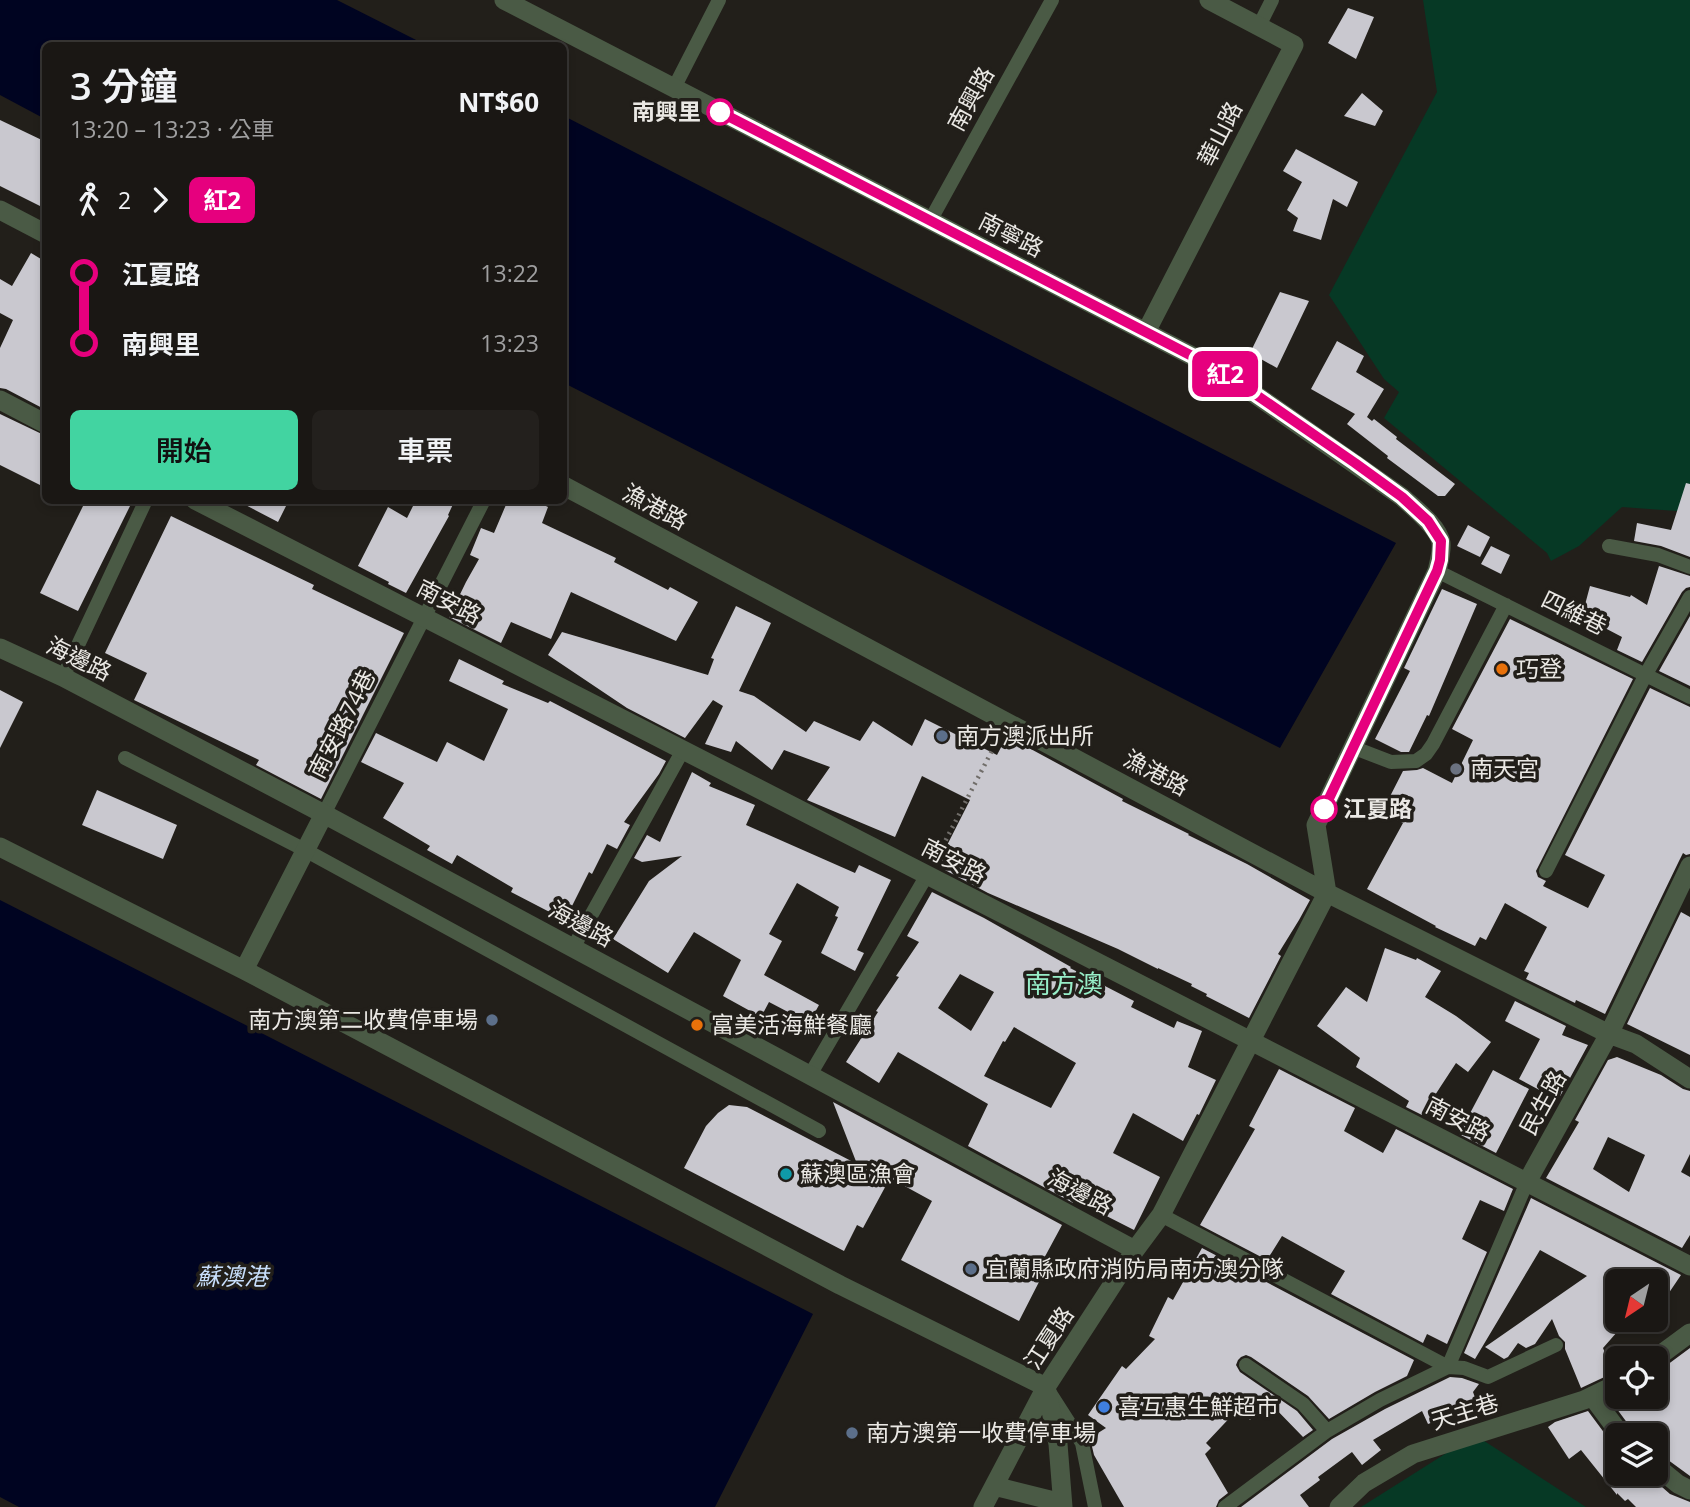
<!DOCTYPE html>
<html lang="zh-TW">
<head>
<meta charset="utf-8">
<style>
  :root { --surface:#1a1714; --page:#23201d; --text:#f1f3f6; --muted:#9f9fa0; --line:#383634; --accent:#42d4a1 }
  body { margin:0; font-family:"Open Sans","Noto Sans TC",sans-serif; background:var(--page); color:var(--text); height:100vh; display:flex; flex-direction:column; font-size:26px; white-space:nowrap }
  * { box-sizing:border-box; margin:0 }
  p { font-size:23px; color:var(--muted) }
  .icon { flex:none; width:38px; height:38px; fill:none; stroke:currentColor; stroke-width:2; stroke-linecap:round; stroke-linejoin:round }
  .map { position:relative; flex:1; overflow:hidden }
  .panel { position:absolute; left:42px; top:42px; width:525px; height:462px; display:flex; flex-direction:column; background:var(--surface); border-radius:10px; box-shadow:0 4px 10px #0003,0 0 0 2px var(--line) }
  .panel>* { flex:none }
  .badge { padding:0 14px; border-radius:10px; font-size:24px; line-height:46px }
  .needle { width:46px; rotate:215deg }
  .fabs { position:absolute; left:1605px; top:1269px; display:grid; gap:14px }
  .fabs a { display:grid; place-items:center; width:63px; height:63px; border-radius:10px; background:var(--surface); box-shadow:0 4px 10px #0003,0 0 0 2px var(--line); font-size:35px }
  .map>.badge { position:absolute; translate:-50% -50%; box-shadow:0 0 0 4px #fff }
  .legs { display:flex; align-items:center; gap:10px; height:77px; padding:0 28px; font-size:23px }
  .legs p { margin-inline-start:auto }
  .summary { display:flex; align-items:center; justify-content:space-between; height:119px; padding:0 28px }
  h1 { font-size:38px; font-weight:600; line-height:52px }
  .action { display:flex; gap:14px; margin-top:auto; padding:14px 28px }
  .action a { flex:1; height:80px; border-radius:10px; background:var(--accent); color:#111; font-size:28px; font-weight:600; line-height:80px; text-align:center }
  .action a+a { background:var(--page); color:var(--text) }
  ul { padding:0 28px; list-style:none }
  li { display:flex; align-items:center; gap:24px; height:70px; font-size:26px }
  li i { display:grid; place-items:center; width:10px; height:100%; margin:0 9px; background:currentColor }
  li i::after { content:''; width:18px; height:18px; margin:-9px; border:5px solid; border-radius:50%; background:var(--surface) }
  li p { margin-inline-start:auto }
  li:first-child i { background:linear-gradient(#0000 50%,currentColor 0) }
  li:last-child i { background:linear-gradient(currentColor 50%,#0000 0) }
  .map>svg:first-child { display:block }
  .green { fill:#063925 }
  .water { fill:#000421 }
  .building { fill:#c9c8cf; fill-rule:evenodd }
  .lines { fill:none; stroke-linecap:round; stroke-linejoin:round }
  .path { stroke:#706d69; stroke-width:4.5; stroke-dasharray:2 5; stroke-linecap:butt }
  .service { stroke:#4a5a45; stroke-width:14 }
  .minor { stroke:#4a5a45; stroke-width:19 }
  .line-1-casing { stroke:#fff; stroke-width:16 }
  .line-1 { stroke:#e6007e; stroke-width:10 }
  .stop-1-dot { fill:#fff; stroke:#e6007e; stroke-width:3.5 }
  .food-dot { fill:#e8710a; stroke:#221f1a; stroke-width:2.5 }
  .service-dot { fill:#5c6f8a; stroke:#221f1a; stroke-width:2.5 }
  .worship-dot { fill:#6b7280; stroke:#221f1a; stroke-width:2.5 }
  .culture-dot { fill:#0f9aa8; stroke:#221f1a; stroke-width:2.5 }
  .shop-dot { fill:#3f7fe0; stroke:#221f1a; stroke-width:2.5 }
  .labels { text-anchor:middle; stroke-width:7; stroke-linejoin:round; paint-order:stroke }
  .street-label { font-size:23px; fill:#eae8e4; stroke:#221f1a }
  .stop-label { font-size:23px; font-weight:bold; fill:#eae8e4; stroke:#221f1a; text-anchor:end }
  .poi-label { font-size:23px; fill:#eae8e4; stroke:#221f1a; text-anchor:start }
  .water-label { font-size:24px; font-style:italic; fill:#c8dffc; stroke:#221f1a }
  .quarter-label { font-size:26px; fill:#97eec8; stroke:#221f1a }
</style>
</head>
<body>
<div class="map">
<svg width="1690" height="1507" viewBox="0 0 1690 1507">
  <rect width="100%" height="100%" fill="#221f1a"/>
  <!-- green -->
  <path class="green" d="M1423,0H1690V512L1622,507L1579,546L1551,561L1547,553L1384,418L1399,392L1384,379L1329,295L1437,92Z
    M1475,1435L1586,1507H1361Z"/>
  <!-- water -->
  <path class="water" d="M0,0H337L426,45L46,46L45,119L0,95Z
    M564,116L1396,543L1280,748L564,383Z
    M0,900L813,1314L715,1507H19L0,1497Z"/>
  <!-- building -->
  <path class="building" d="M1348,8L1374,17L1356,59L1328,43Z
    M1362,93L1383,111L1375,126L1344,116Z
    M0,120L46,142V209L0,186Z
    M1296,149L1358,182L1347,207L1333,199L1321,240L1293,231L1298,218L1287,210L1302,182L1283,171Z
    M31,253L46,262V410L6,389L0,388V348L13,320L0,313V279L12,286Z
    M1280,292L1309,301L1277,368L1250,353Z
    M1337,341L1364,356L1356,372L1384,389L1367,417L1372,421L1374,419L1397,437L1396,439L1455,484L1445,496H1438L1387,458L1388,456L1347,424L1355,414L1311,389Z
    M0,414L46,436V488L0,465Z
    M1686,483L1690,484V557L1661,546L1634,541L1637,523L1671,530Z
    M86,500H133L78,611L40,593Z
    M236,500H289L278,522Z
    M416,500H455L448,515L449,516L406,593L388,584L389,582L358,566L388,507L407,518Z
    M508,500H533L548,507L542,523L616,558L614,562L668,590L670,587L698,602L676,641L571,592L551,639L511,622L501,643L449,617L466,582L479,559L470,555L481,528L494,533Z
    M171,516L314,585L312,589L404,633L321,799L256,765L259,760L134,700L147,673L105,653Z
    M1468,525L1490,537L1480,557L1457,546Z
    M1491,546L1510,555L1501,574L1481,564Z
    M1659,566L1690,576V587L1686,588L1682,592L1642,662L1617,650L1622,637L1582,616L1590,586L1630,597L1631,595L1647,605Z
    M1442,589L1477,604L1429,716L1427,715L1409,752H1401L1375,739L1410,671L1404,668Z
    M736,606L771,623L739,691L754,696L806,732L814,721L860,741L873,721L912,746L925,719L997,755L1007,736L1123,799L1122,801L1189,834L1188,835L1247,864L1310,900L1299,920L1278,954L1281,956L1249,1018L1206,996L1207,994L1191,986L1192,984L1158,968V969L1118,949L988,893L945,870L946,867L938,863L970,800L922,776L895,837L807,800L830,767L784,750L772,770L736,741L731,752L705,744L723,706L713,700L685,738L627,708L548,655L562,632L708,675L714,659L711,658Z
    M1690,616V686L1659,671Z
    M1510,619L1633,679L1536,871L1538,877L1546,881L1543,886L1588,908L1605,875L1565,855L1650,688L1690,707V854L1686,855L1683,853L1679,861L1605,1014L1576,1000L1575,1003L1526,979L1529,973L1524,971L1547,927L1505,903L1486,940L1480,937L1475,946L1435,927L1436,926L1367,889L1403,823L1382,812L1403,771L1417,770L1423,768L1452,783L1473,740L1452,729Z
    M459,659L504,681L502,684L548,703L550,701L666,761L659,774L624,822L630,825L617,849L607,844L592,874L589,872L565,920L511,892L513,888L457,855L452,864L427,850L430,846L383,818L404,783L361,762L376,733L437,762L447,742L484,761L508,709L449,681Z
    M0,690L23,702L0,748Z
    M692,772L711,783L709,786L755,805L746,825L855,873L859,865L891,880L857,950L864,953L855,971L821,953L838,917L835,916L839,907L797,883L769,934L782,941L764,975L819,1005L809,1023L769,1002L761,1017L723,996L741,960L694,932L668,973L613,939L649,881L682,856L642,862L634,858L647,835L660,842Z
    M97,790L177,825L163,859L82,825Z
    M932,892L984,918L1071,967L1070,968L1134,1001L1131,1007L1174,1028L1177,1021L1202,1031L1188,1067L1216,1080L1199,1115L1197,1114L1183,1141L1133,1113L1113,1153L1160,1177L1134,1230L1075,1200L1073,1203L968,1146L988,1104L898,1052L879,1083L846,1062L878,1012L876,1011L899,977L896,976L919,942L907,936ZM960,974L994,992L971,1031L938,1008ZM1014,1027L1076,1063L1051,1108L984,1076L1003,1041L1005,1042Z
    M1681,912L1690,917V1055L1627,1024Z
    M1385,948L1416,960L1417,958L1441,971L1425,997L1456,1016L1491,1042L1468,1072L1456,1063L1422,1115L1406,1107L1409,1101L1356,1067L1360,1058L1317,1026L1346,987L1367,1002Z
    M1515,1001L1566,1026L1562,1035L1588,1045L1558,1100L1519,1079L1540,1039L1505,1021Z
    M1617,1057L1661,1075L1683,1089L1690,1091V1154L1681,1172L1690,1177V1235L1682,1248L1546,1178L1579,1122L1575,1120L1608,1060ZM1608,1137L1645,1155L1629,1192L1593,1169Z
    M1279,1069L1355,1108L1344,1131L1383,1153L1396,1129L1513,1189L1504,1211L1480,1200L1462,1239L1487,1252L1447,1344L1427,1334L1423,1343L1331,1294L1345,1271L1282,1236L1267,1260L1200,1225L1255,1129L1249,1126Z
    M1493,1070L1529,1089L1496,1153L1459,1134Z
    M833,1102L1062,1225L1035,1275L1041,1278L1019,1321L901,1260L932,1201L890,1178L863,1228L857,1225L844,1251L684,1168L706,1126L718,1113L729,1105L747,1107L857,1164Z
    M1531,1198L1681,1275L1656,1312V1281H1617V1320H1621L1625,1323L1603,1348L1613,1373L1581,1388L1565,1349V1342L1559,1336L1552,1319L1535,1344L1526,1348L1518,1343L1508,1357L1504,1359L1485,1347L1587,1276L1540,1250L1475,1359L1464,1353Z
    M1202,1248L1414,1360L1407,1376L1375,1392L1329,1419L1308,1396L1251,1357L1246,1355L1241,1357L1238,1360L1236,1365L1240,1372L1297,1411L1313,1430L1303,1437L1268,1401L1250,1420L1238,1409L1206,1443L1211,1448L1205,1454L1228,1493L1219,1500L1216,1507H1124L1094,1455L1090,1438L1106,1428L1088,1415L1122,1366L1126,1369L1155,1339L1149,1336L1168,1297L1173,1300Z
    M1690,1348V1476L1664,1457L1656,1454V1435H1633L1631,1428L1611,1401L1619,1396H1656V1370L1663,1368Z
    M1450,1377L1462,1378L1479,1384L1473,1392L1478,1406L1453,1416V1415L1428,1424L1422,1411L1373,1440L1381,1450L1362,1465L1352,1452L1318,1477L1320,1480L1300,1495L1309,1507H1241L1332,1439L1385,1409Z
    M1588,1411L1611,1442L1617,1446V1474H1647L1670,1494L1690,1502V1507H1636L1628,1499L1625,1501L1617,1493V1495L1581,1450L1569,1459L1548,1427L1555,1422Z"/>
  <g class="lines">
    <!-- path -->
    <path class="path" d="M936,859L998,739"/>
    <!-- service -->
    <path class="service" d="M1259,26L1272,0
      M674,88L719,0
      M930,221L1052,0
      M1609,546L1658,555L1690,567
      M1437,571L1690,697
      M63,677L146,500
      M1352,747L1391,762L1416,761L1426,754L1433,744L1506,605
      M125,758L305,850L819,1131
      M324,814L484,500
      M1546,871L1646,674L1690,597
      M573,948L683,750
      M810,1075L927,875
      M1161,1215L1448,1367
      M1246,1365L1303,1404L1327,1431
      M1448,1367L1527,1182
      M1050,1393L1082,1443L1095,1507
      M1225,1507L1327,1431L1380,1400L1448,1367L1464,1368L1488,1377L1556,1345"/>
    <!-- minor -->
    <path class="minor" d="M504,0L1223,372L1402,497C1414,508 1439,527 1441,543C1442,552 1439,562 1437,571L1316,825L1327,893L1161,1215L1135,1250L1046,1387L983,1507
      M0,210L46,234
      M1146,332L1294,45L1209,0
      M0,400L46,424
      M564,486L1327,893L1609,1034L1636,1044L1690,1079
      M195,500L1690,1266
      M0,648L63,677L324,814L1135,1250
      M0,847L244,970L840,1285L1046,1387
      M244,970L324,814
      M1527,1182L1609,1034L1690,866
      M1656,1358L1690,1333
      M1046,1387L1058,1444L1063,1507
      M1592,1396L1621,1435
      M1656,1466L1678,1484L1690,1490
      M994,1486L1062,1503
      M1339,1507L1364,1483L1413,1454L1584,1400L1617,1384"/>
  </g>
  <g class="lines">
    <defs>
      <path id="line-1" d="M720,112L1223,372L1355,463L1402,497L1428,521L1441,541L1440,560L1437,571L1324,809"/>
    </defs>
    <!-- line-1 casing -->
    <use href="#line-1" class="line-1-casing"/>
    <!-- line-1 -->
    <use href="#line-1" class="line-1"/>
  </g>
  <!-- markers -->
  <g class="stop-1-dot">
    <circle cx="720" cy="112" r="12"/>
    <circle cx="1324" cy="809" r="12"/>
  </g>
  <g class="food-dot">
    <circle cx="1502" cy="669" r="7"/>
    <circle cx="697" cy="1025" r="7"/>
  </g>
  <g class="service-dot">
    <circle cx="942" cy="736" r="7"/>
    <circle cx="492" cy="1020" r="7"/>
    <circle cx="971" cy="1269" r="7"/>
    <circle cx="852" cy="1433" r="7"/>
  </g>
  <circle class="worship-dot" cx="1456" cy="769" r="7"/>
  <circle class="culture-dot" cx="786" cy="1174" r="7"/>
  <circle class="shop-dot" cx="1104" cy="1407" r="7"/>
  <g class="labels">
    <!-- street labels -->
    <g class="street-label">
      <text transform="translate(971 99) rotate(-61)" y="8">南興路</text>
      <text transform="translate(1220 134) rotate(-63)" y="8">華山路</text>
      <text transform="translate(1011 235) rotate(27)" y="8">南寧路</text>
      <text transform="translate(655 507) rotate(28)" y="8">漁港路</text>
      <text transform="translate(449 602) rotate(27)" y="8">南安路</text>
      <text transform="translate(1574 613) rotate(26)" y="8">四維巷</text>
      <text transform="translate(79 659) rotate(26)" y="8">海邊路</text>
      <text transform="translate(342 724) rotate(-63)" y="8">南安路74巷</text>
      <text transform="translate(1156 773) rotate(28)" y="8">漁港路</text>
      <text transform="translate(954 861) rotate(27)" y="8">南安路</text>
      <text transform="translate(581 924) rotate(28)" y="8">海邊路</text>
      <text transform="translate(1543 1103) rotate(-61)" y="8">民生路</text>
      <text transform="translate(1458 1119) rotate(27)" y="8">南安路</text>
      <text transform="translate(1080 1192) rotate(28)" y="8">海邊路</text>
      <text transform="translate(1049 1338) rotate(-57)" y="8">江夏路</text>
      <text transform="translate(1465 1412) rotate(-17)" y="8">天主巷</text>
    </g>
    <!-- stop labels -->
    <g class="stop-label">
      <text x="701" y="120">南興里</text>
      <text x="1343" y="817" text-anchor="start">江夏路</text>
    </g>
    <!-- poi labels -->
    <g class="poi-label">
      <text x="1516" y="677">巧登</text>
      <text x="956" y="744">南方澳派出所</text>
      <text x="1470" y="777">南天宮</text>
      <text x="478" y="1028" text-anchor="end">南方澳第二收費停車場</text>
      <text x="711" y="1033">富美活海鮮餐廳</text>
      <text x="800" y="1182">蘇澳區漁會</text>
      <text x="985" y="1277">宜蘭縣政府消防局南方澳分隊</text>
      <text x="1118" y="1415">喜互惠生鮮超市</text>
      <text x="866" y="1441">南方澳第一收費停車場</text>
    </g>
    <!-- water labels -->
    <g class="water-label">
      <text x="232" y="1285">蘇澳港</text>
    </g>
    <!-- quarter labels -->
    <g class="quarter-label">
      <text x="1064" y="993">南方澳</text>
    </g>
  </g>
</svg>
<div class="fabs">
<a><svg class="needle" viewBox="-14 -14 28 28"><path d="M0-13l5 13h-10z" fill="#e53935"/><path d="M0 13l5-13h-10z" fill="#9f9fa0"/></svg></a>
<a><svg class="icon" aria-label="locate" viewBox="0 0 24 24"><circle cx="12" cy="12" r="6"/><path d="M12 2v4M12 18v4M2 12h4M18 12h4"/></svg></a>
<a><svg class="icon" aria-label="layers" viewBox="0 0 24 24"><path d="M12 4l9 5-9 5-9-5zM3 14l9 5 9-5"/></svg></a>
</div>
<b class="badge" style="left:1225px;top:374px;background:#e6007e;color:#fff">紅2</b>
<section class="panel">
<div class="summary"><div><h1>3 分鐘</h1><p>13:20 – 13:23 · 公車</p></div><b>NT$60</b></div>
<div class="legs"><svg class="icon" aria-label="walk" viewBox="0 0 24 24"><circle cx="13" cy="4" r="2"/><path d="M13 8l-2 6 4 7M11 14l-3 7M7 12l3-4h3l4 4"/></svg>2<svg class="icon" aria-label="forward" viewBox="0 0 24 24"><path d="M9 5l7 7-7 7"/></svg><b class="badge" style="background:#e6007e;color:#fff">紅2</b></div>
<ul>
<li><i style="color:#e6007e"></i><b>江夏路</b><p>13:22</p></li>
<li><i style="color:#e6007e"></i><b>南興里</b><p>13:23</p></li>
</ul>
<div class="action"><a>開始</a><a>車票</a></div>
</section>
</div>
</body>
</html>
